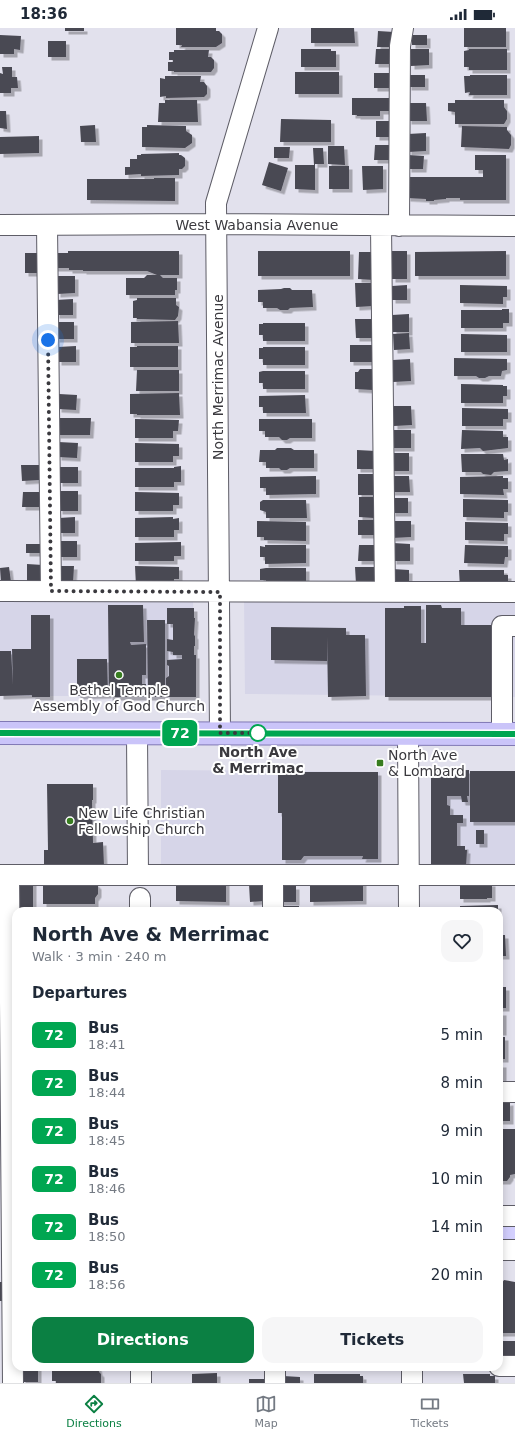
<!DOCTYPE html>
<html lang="en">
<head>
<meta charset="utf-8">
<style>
  :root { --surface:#fff; --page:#f6f6f7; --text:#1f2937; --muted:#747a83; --line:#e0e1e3; --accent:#0b8043 }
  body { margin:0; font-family:"DejaVu Sans",sans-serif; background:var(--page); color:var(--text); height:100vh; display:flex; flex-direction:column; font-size:15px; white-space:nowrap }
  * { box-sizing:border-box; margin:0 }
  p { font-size:13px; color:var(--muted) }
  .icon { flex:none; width:22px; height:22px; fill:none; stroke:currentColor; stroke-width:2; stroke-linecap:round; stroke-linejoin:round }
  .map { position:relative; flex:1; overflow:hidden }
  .side { position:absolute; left:12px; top:879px; width:491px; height:464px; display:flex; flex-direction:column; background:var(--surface); border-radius:12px; box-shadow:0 2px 10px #0003 }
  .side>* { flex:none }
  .badge { padding:0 8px; border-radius:6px; font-size:14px; line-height:26px }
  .you { position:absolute; width:20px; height:20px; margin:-10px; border:3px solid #fff; border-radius:50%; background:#1a73e8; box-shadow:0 0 0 6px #1a73e833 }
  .map>.badge { position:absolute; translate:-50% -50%; box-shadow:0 0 0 2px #fff }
  h2 { padding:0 20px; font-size:15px; line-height:36px }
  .round { display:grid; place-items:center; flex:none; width:42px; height:42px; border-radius:12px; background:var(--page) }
  .headline { display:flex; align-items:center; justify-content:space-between; height:68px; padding:0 20px }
  h1 { font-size:19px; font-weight:800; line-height:30px }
  .primary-button { display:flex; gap:8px; margin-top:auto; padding:8px 20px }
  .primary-button a { flex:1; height:46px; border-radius:12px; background:var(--accent); color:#fff; font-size:16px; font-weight:800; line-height:46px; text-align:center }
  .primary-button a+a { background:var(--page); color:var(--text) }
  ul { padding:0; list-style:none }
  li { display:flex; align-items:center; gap:12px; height:48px; padding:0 20px }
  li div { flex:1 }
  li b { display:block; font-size:15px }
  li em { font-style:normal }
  li .badge { min-width:44px; font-weight:700; text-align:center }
  .status { display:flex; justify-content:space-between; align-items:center; height:28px; padding:0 20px; background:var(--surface); direction:ltr }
  .status svg { height:11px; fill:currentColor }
  .menu { display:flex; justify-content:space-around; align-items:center; height:56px; border-top:1px solid var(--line); background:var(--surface); font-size:11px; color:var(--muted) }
  .menu a { display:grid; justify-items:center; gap:2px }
  .menu .selected { color:var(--accent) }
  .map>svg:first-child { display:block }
  .built { fill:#d6d5e8 }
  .green { fill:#d3cffe }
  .building { fill:#494852; filter:url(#shadow) }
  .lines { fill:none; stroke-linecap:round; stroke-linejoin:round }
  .minor-casing { stroke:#5e5d67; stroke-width:22 }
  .major-casing { stroke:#8179b5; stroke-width:24 }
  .minor { stroke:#fff; stroke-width:20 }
  .major { stroke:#cac4f9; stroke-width:22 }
  .line-casing { stroke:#fff; stroke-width:9 }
  .line { stroke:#00a651; stroke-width:6 }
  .walk { stroke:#3a393e; stroke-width:4; stroke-dasharray:0 7.2 }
  .poi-dot { fill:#387d20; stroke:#fff; stroke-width:1.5 }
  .stop-dot { fill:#fff; stroke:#00a651; stroke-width:2 }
  .labels { text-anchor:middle; stroke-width:4; stroke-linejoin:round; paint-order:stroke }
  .street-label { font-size:14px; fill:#3a393e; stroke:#fff }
  .poi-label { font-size:14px; fill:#3a393e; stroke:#fff; text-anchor:start }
  .stop-label { font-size:14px; font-weight:bold; fill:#3a393e; stroke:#fff }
</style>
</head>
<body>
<div class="status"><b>18:36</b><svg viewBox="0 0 49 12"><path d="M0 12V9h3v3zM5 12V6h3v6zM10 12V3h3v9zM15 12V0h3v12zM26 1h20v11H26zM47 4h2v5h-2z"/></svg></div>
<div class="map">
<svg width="515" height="1355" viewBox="0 0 515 1355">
  <defs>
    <filter id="shadow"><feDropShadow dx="3.5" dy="3.5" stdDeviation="0" flood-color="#0004"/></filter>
  </defs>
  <rect width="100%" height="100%" fill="#e2e1ed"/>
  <!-- built -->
  <path class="built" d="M0,570L193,571L195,668H0Z
    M244,570L515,571V669L245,666Z
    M161,742L380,744L381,841L161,840Z
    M431,743H515V841H432Z"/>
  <!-- green -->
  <path class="green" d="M499,1193H515V1212H499Z"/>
  <!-- building -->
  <path class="building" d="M65,0H84V3H65Z
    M176,0H216V3H219L222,6V15L216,19H181L182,17H176Z
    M311,0H354L355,15H311Z
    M464,0H506V19H464Z
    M378,3L394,4V19H377Z
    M0,7L21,8L20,22L14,21V26H0Z
    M412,7H427V17H412Z
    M48,13H66V29H48Z
    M301,21H331V23H336V39H301Z
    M376,21H392V36H375Z
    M411,21H429V37L411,38Z
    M469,21H507V42H469V39H464V23L469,22Z
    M174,22H209L208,29H211L214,32V40L211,44H174V43H168V34H173V32H169V24H174Z
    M2,39H12V49H17L18,60H11V65H0V45L3,46Z
    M295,44H339V66H295Z
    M374,45H391V60H374Z
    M408,47H425V59H408Z
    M470,47H507V67H469L470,64L465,65L464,48H470Z
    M165,48H201L200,54H204L207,58V66L204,69L166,70V68L160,69V50L165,51Z
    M352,70H392V83H380V88H357V87H352Z
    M165,72H197L198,94H158L159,75H165Z
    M455,72H504V79L507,83V91L504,96H455V84L448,83V75H455Z
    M408,75H426L427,93H408Z
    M0,83H6L7,101L0,100Z
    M281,91L331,92V114H280Z
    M376,93H392V109H376Z
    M95,97L96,114H81L80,98Z
    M147,97L186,98V103L192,107V115L185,120L142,119V99H147Z
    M462,98L507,99V102L511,107V117L509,121L461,119Z
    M426,105V123L408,124V106Z
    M39,108V125L0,126V109Z
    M375,117H392V132H374Z
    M328,118H344L345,137L328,136Z
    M274,119H290L289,130H274Z
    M313,120H323L324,136H315V162L295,161V137H314Z
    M179,125V127H181L185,130V138L182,141H179V147L141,148V146L125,147V139H130V131H137V127H141V126Z
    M408,127L424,128L423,141H408Z
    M475,127H506V172H460V170H446V171L434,172V173H426V171L407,170V149H483V142H475Z
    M269,134L288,140L281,163L262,157Z
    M329,138H349V161H329Z
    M362,138H383V161L363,162Z
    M154,150H175V173L87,172V151H154Z
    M68,223H179V247H160L163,250H177V262H175V267H126V250H144L147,247H157L147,243H83V242H69V240H54V225H68Z
    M258,223H350V248H258Z
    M392,223H407V251H392Z
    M506,223V248H415V224Z
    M359,224H374V252L358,251Z
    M25,225H41V245H25Z
    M57,248H75V265L57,266Z
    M355,255H372L373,278L356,279Z
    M407,257V272H392V258Z
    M460,257L507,258V269H503V276L460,275Z
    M284,260H290L292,262H312L313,279L290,280L288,282H280L277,280H263V274H258V262L281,261Z
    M137,270H176V277L179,279L178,288L175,292L137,291V290H133V273L137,272Z
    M73,271V287H56V272Z
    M502,281H509V295H503V300H461V282H502Z
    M409,286V304H393L392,287Z
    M355,291H372L373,310H356Z
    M178,293L179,315H131V294Z
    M57,294H74V311H56Z
    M263,295H305V313H263V307H259V296H263Z
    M409,305L410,321L394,322L393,306Z
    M461,306L507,307V324H461Z
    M350,317H372V334H350Z
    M76,318V334H58V319Z
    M137,318H178V339H130V319H137Z
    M263,319H305V337H263V331H259V320H263Z
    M454,330L507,331V342L502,343L501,348H489L485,350H479L476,348H454Z
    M410,331L411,353L393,354V332Z
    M360,341H374L373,362L355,361V344H358Z
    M137,342H179V363H136Z
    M263,343H305V361H263V355H259V344Z
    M461,356L503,357V358H507V368H503V375H461Z
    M179,365L180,387H137V386H130V366Z
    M59,366L77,367L76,382L58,381Z
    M305,367L306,385H263V379H259V368Z
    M393,378H411L412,397L394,398Z
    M462,380L508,381V391H503V398H462Z
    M57,390H91L90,407H57Z
    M135,391L179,392L178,403H173V410H135Z
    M259,391H312V410H290L287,412H282L279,409H265V403H259Z
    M391,402H411V420H391Z
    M462,402L503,403V409H508V420L483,423L480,420L461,421Z
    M58,414L78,415L77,430L58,429Z
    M135,415L179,416V428H173V434H135Z
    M277,420H291L294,422H314V440H290L287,442H281L279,440H266V434H259L260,422H275Z
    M357,422L376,423V441H357Z
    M391,425H409V443H391Z
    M461,426H503L504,432L508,431V443L494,444L491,447L483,446L481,444H462Z
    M21,437H40V452L22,453Z
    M181,438V454H174V459H135V440H174V439Z
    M59,439H78V455H59Z
    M358,446H374V467H358Z
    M316,448V466L266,467V460H260V449Z
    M392,448H409L410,464H391Z
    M503,448V450H508V461H503L504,467L460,466V449Z
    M59,463H78V483H59Z
    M23,464H40L39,479H22Z
    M135,464L179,465V477H173V483H135Z
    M359,469H374V490L359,489Z
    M392,470H408V485H392Z
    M463,471L508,472V484H504V490L463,489Z
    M263,472H306L307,490H266V484L260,482V474Z
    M75,489V505H59V490Z
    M173,489V491L179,490V502H174V509H135V490Z
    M358,492H374L375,507H358Z
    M257,493L306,494V513L264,512V509H257Z
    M392,493H411V509L392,510Z
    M465,494L508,495V506H504V513L465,512Z
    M59,513H77V529H59Z
    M181,514V528H174V533H135V515Z
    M393,515L410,516V533H393Z
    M26,516H42V525H26Z
    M265,517H306V535L265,536V529H260V518L265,519Z
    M359,517H375V533H358Z
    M465,517L508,518V529H505L504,536L464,535Z
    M27,536L43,537L42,554H27Z
    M59,538H74L73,555L58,554Z
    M135,538L179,539V551H174V557L136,558Z
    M9,539L11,554L1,555L0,540Z
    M355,539H377V556H356Z
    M266,540H306V558L265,559L266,552H260V541Z
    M392,541L409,542V558L391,557Z
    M459,542H504V547H508V560H460Z
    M108,577H143L144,614H130L131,617L146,616V647H142V656H146V669H109Z
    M426,577H441L442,580H461V597H491V669H385V580H404V578H421V615H426Z
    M167,580H194V590H195L194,607L195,608V618H194V627H196V669H166V650L169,648V638L167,637V632L182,631V627H173V624L167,623V611L173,612V596H167Z
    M31,587H50V669H32V667L0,668V623H11L13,657L12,621H31Z
    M147,592H165V669H148Z
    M271,599L346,600V607H365L366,668L328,669L327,608V633L271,632Z
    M77,631H107L108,667L77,668Z
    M469,742V768H467L468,774H462L461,768H447V777L450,778V787H463V795H457V818H465V822H467L466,839H431V743Z
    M470,743H515V794H470Z
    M278,744H378V831H362L363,828H304L301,832H282V785H278Z
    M47,756H93V772H92L93,815L103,814L104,838L44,839V822H48Z
    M476,802H484V816H476Z
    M16,852H33V882H16Z
    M43,852L95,855L98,858V866L95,870V876H43Z
    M310,852H363V873L310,874Z
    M176,853H226V874L176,873Z
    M460,853L492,855V870H487V871H460Z
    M249,856H265V873L250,874Z
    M279,858H296V874H280Z
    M498,877V883H460V878Z
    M281,878H299V883H281Z
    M176,879H199V881H219V883H176Z
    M320,879H362V883H320Z
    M248,880H264V883H248Z
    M499,907H505L506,928H499Z
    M499,959H506V980H499Z
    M499,984H503V1004H499Z
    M499,1009H505V1031H499Z
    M499,1036H503V1057H499Z
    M510,1074V1093H499V1075Z
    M499,1101H515V1146L510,1147V1149L507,1153H499Z
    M504,1252L515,1254V1305H499V1259Z
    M0,1254H5V1273H0Z
    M503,1313H515V1331H502Z
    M22,1339H38V1354H22Z
    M52,1339H98L99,1344L101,1346V1355H56V1353H52Z
    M217,1345V1355H192V1346Z
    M314,1346H360V1348H363V1355H314Z
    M463,1346H490V1348H495V1355H464Z
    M283,1348L300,1349V1355H283Z
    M249,1351H265V1355H249Z"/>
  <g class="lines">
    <defs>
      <path id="minor" d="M0,197L216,196L515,198
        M47,197L51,563
        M381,198L385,564
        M399,198L400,18L403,0
        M0,563L515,564
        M137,705L138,847
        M220,705L216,175L268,0
        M408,706L409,883
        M502,706V598H515
        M0,847H515
        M9,847L13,1355
        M273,847V883
        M140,870V883
        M499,1064H515
        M499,1188H515
        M499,1222H515
        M499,1338H515
        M141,1339V1355
        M275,1339V1355
        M412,1339V1355"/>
      <path id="major" d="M0,705L515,706"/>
    </defs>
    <!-- minor casing -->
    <use href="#minor" class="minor-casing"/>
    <!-- major casing -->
    <use href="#major" class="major-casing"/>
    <!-- minor -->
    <use href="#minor" class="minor"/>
    <!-- major -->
    <use href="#major" class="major"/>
  </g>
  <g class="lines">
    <defs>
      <path id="line" d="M0,705L515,706"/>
    </defs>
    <!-- line casing -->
    <use href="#line" class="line-casing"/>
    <!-- line -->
    <use href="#line" class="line"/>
    <!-- walk -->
    <path class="walk" d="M48,312L51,563L220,564V705H258"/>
  </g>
  <!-- markers -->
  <g class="poi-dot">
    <circle cx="119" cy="647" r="4"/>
    <rect x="376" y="731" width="8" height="8" rx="2"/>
    <circle cx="70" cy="793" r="4"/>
  </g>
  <circle class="stop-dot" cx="258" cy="705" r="8"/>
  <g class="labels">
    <!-- street labels -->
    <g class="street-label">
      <text x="257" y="202">West Wabansia Avenue</text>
      <text transform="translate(218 349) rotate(-90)" y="5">North Merrimac Avenue</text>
    </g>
    <!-- poi labels -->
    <g class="poi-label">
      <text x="119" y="667" text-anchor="middle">Bethel Temple<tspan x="119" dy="16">Assembly of God Church</tspan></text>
      <text x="388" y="732">North Ave<tspan x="388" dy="16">&amp; Lombard</tspan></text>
      <text x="78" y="790">New Life Christian<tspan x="78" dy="16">Fellowship Church</tspan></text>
    </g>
    <!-- stop labels -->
    <g class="stop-label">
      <text x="258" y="729">North Ave<tspan x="258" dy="16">&amp; Merrimac</tspan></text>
    </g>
  </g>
</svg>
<div class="you" style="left:48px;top:312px"></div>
<b class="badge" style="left:180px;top:705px;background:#00a651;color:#fff">72</b>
<section class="side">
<div class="headline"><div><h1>North Ave &amp; Merrimac</h1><p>Walk · 3 min · 240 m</p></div><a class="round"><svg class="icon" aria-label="heart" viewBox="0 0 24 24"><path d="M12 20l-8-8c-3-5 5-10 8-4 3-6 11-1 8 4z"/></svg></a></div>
<h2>Departures</h2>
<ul>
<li><span class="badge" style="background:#00a651;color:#fff">72</span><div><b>Bus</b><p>18:41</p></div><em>5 min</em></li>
<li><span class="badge" style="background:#00a651;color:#fff">72</span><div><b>Bus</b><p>18:44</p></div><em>8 min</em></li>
<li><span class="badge" style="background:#00a651;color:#fff">72</span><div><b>Bus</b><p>18:45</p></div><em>9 min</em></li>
<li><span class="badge" style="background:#00a651;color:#fff">72</span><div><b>Bus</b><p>18:46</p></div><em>10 min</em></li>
<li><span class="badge" style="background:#00a651;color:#fff">72</span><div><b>Bus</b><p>18:50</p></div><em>14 min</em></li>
<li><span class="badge" style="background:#00a651;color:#fff">72</span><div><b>Bus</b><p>18:56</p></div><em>20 min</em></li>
</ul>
<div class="primary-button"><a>Directions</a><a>Tickets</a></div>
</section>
</div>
<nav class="menu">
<a class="selected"><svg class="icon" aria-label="directions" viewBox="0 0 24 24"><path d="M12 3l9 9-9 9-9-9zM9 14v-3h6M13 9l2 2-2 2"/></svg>Directions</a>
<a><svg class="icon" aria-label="map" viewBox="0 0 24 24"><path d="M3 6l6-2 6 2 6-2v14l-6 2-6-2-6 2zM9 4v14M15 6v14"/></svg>Map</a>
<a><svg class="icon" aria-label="tickets" viewBox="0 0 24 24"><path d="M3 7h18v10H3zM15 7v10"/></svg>Tickets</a>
</nav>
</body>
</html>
